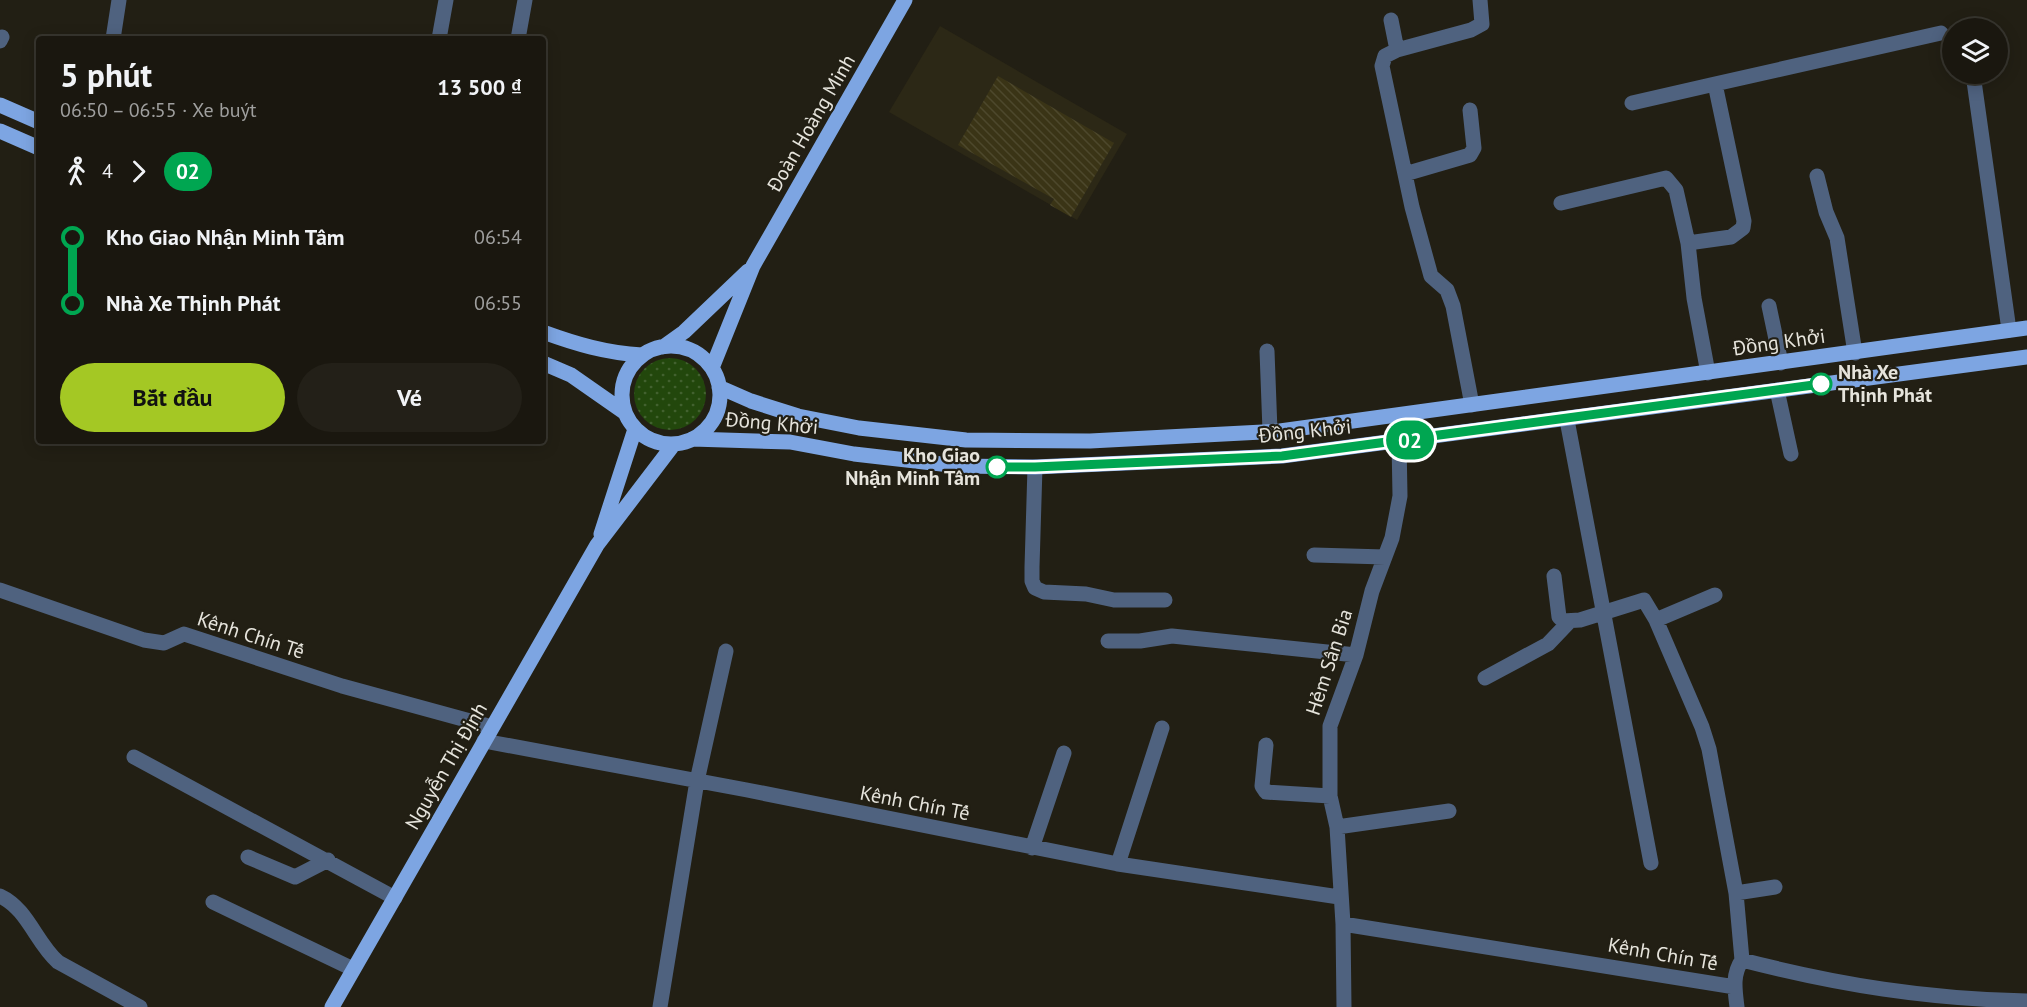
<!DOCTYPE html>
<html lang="vi">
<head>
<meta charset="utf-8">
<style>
  :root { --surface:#1a170f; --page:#232018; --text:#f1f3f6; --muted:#9f9f9e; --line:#38362f; --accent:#a4c824 }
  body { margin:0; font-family:"PT Sans",sans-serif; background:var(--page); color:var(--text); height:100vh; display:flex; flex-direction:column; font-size:22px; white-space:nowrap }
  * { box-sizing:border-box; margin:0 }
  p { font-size:20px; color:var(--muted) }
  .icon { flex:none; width:33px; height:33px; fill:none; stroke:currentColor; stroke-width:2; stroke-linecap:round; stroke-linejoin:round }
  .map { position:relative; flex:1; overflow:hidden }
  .side { position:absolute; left:36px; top:36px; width:510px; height:408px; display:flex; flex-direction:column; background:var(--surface); border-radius:6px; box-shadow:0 3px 15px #0003,0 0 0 2px var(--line) }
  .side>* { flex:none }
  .badge { padding:0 12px; border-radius:20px; font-size:21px; line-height:39px }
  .fabs { position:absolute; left:1942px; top:18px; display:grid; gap:12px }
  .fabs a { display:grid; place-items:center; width:66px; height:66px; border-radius:50%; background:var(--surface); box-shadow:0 3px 15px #0003,0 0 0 2px var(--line); font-size:30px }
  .map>.badge { position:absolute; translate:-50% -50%; box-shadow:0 0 0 3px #fff }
  .legs { display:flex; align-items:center; gap:9px; height:66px; padding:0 24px; font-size:20px }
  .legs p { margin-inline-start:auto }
  .overview { display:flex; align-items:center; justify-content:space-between; height:102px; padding:0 24px }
  h1 { font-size:33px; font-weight:600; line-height:45px }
  .button { display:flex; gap:12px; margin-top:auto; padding:12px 24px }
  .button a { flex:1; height:69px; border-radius:36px; background:var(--accent); color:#111; font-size:24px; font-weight:600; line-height:69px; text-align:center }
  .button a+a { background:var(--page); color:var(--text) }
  ul { padding:0 24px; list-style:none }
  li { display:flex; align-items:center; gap:21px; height:66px; font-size:22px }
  li i { display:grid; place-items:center; width:9px; height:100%; margin:0 8px; background:currentColor }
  li i::after { content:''; width:15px; height:15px; margin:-8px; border:4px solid; border-radius:50%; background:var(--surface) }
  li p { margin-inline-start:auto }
  li:first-child i { background:linear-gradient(#0000 50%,currentColor 0) }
  li:last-child i { background:linear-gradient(currentColor 50%,#0000 0) }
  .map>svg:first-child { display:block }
  .built { fill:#2c2816 }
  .park { fill:url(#park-dots) }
  .building { fill:url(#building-back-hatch) }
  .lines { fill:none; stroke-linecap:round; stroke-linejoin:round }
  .minor { stroke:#4f627f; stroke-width:15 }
  .major { stroke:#7da5e2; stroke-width:15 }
  .line-1-casing { stroke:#fff; stroke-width:14 }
  .line-1 { stroke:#00a651; stroke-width:9 }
  .stop-1-dot { fill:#fff; stroke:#00a651; stroke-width:3 }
  .labels { text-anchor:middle; stroke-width:4.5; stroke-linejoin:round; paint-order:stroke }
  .street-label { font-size:20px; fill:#e6e4dc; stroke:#221f14 }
  .stop-label { font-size:20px; font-weight:bold; fill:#e6e4dc; stroke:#221f14; text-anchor:start }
</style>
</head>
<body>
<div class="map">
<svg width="2027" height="1007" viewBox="0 0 2027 1007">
  <defs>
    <pattern id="park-dots" width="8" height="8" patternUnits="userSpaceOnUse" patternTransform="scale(1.5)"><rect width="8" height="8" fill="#22470c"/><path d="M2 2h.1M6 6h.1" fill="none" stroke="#42612f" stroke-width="1.8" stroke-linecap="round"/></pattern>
    <pattern id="building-back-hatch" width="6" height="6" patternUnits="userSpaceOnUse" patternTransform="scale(1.5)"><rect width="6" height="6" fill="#3a3416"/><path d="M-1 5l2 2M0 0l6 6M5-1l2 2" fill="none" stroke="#4d482c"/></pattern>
  </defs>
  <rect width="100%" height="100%" fill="#221f14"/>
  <!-- built -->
  <path class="built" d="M940,26L1127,134L1077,220L889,112Z"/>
  <!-- park -->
  <path class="park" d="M634 394a36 36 0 1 1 72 0a36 36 0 1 1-72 0Z"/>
  <!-- building -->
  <path class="building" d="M998,76L1114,143L1071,217L1050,205L1054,199L958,145Z"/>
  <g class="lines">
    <!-- minor -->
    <path class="minor" d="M1391,20L1397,50
      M113,39L119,0
      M439,39L446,0
      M518,39L525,0
      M0,41L2,37
      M1973,74L2009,330
      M1632,103L1715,84
      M1405,174L1470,155L1474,148L1470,110
      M1817,176L1826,212L1837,238L1855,353
      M1561,203L1666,178L1676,190L1688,243
      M1769,306L1781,363
      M1267,351L1270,431
      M1708,373L1694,298L1688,243L1731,237L1743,228L1744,221L1715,84L1941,33
      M1777,390L1791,454
      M1472,405L1453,306L1447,290L1431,276L1412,207L1382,66L1385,56L1397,50L1471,30L1482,24L1480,0
      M1567,420L1651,863
      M1035,467L1032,567V581L1035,588L1044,592L1086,594L1114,600H1165
      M1314,555L1385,557
      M1554,576L1559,617L1563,621L1580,620L1644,600L1656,620L1702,727L1709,749L1736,893L1742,960
      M0,590L144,640L164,643L184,634L342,686L492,727
      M1656,620L1715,595
      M1108,641H1140L1172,636L1356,655
      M1485,678L1548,644L1568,623
      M484,741L747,790L1118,864L1339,897
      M1266,745L1262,786L1266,792L1330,796
      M134,757L395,898
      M1337,827L1449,811
      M1032,848L1064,753
      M248,857L295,877L328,860
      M1118,864L1162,728
      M1736,893L1775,887
      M0,896C28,909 36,943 58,962L140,1007
      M213,902L353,969
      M1343,924L1735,987
      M1742,960C1839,985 1927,999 2027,1001
      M660,1007L697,781L726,651
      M1344,1007L1343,924L1337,827L1330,796V726L1356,655L1372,591L1392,538L1400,496L1399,441
      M1737,1007C1735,990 1732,975 1742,960"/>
    <!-- major -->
    <path class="major" d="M0,105L39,122
      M0,131L39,148
      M543,332C576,344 606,353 642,355
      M622 395a49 49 0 1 1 98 0a49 49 0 1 1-98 0Z
      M663,347L684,332L748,271
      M543,363L571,375L624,412
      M712,368L753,266L905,0
      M719,387L751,401L798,416L859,428L966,440L1090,441L1280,431L2027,328
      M692,439L790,442L854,454L959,466L1035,467L1282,456L2027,357
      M601,534L635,429
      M332,1007L597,545L674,444"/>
  </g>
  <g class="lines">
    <defs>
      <path id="line-1" d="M997,467H1035L1282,456L1821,384"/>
    </defs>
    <!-- line-1 casing -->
    <use href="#line-1" class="line-1-casing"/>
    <!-- line-1 -->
    <use href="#line-1" class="line-1"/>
  </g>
  <!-- markers -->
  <g class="stop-1-dot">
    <circle cx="1821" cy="384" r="10"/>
    <circle cx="997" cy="467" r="10"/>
  </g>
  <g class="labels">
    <!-- street labels -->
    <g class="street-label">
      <text transform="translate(811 123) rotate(-60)" y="7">Đoàn Hoàng Minh</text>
      <text transform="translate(1779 342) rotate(-8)" y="7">Đồng Khởi</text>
      <text transform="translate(772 423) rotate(5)" y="7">Đồng Khởi</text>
      <text transform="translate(1305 431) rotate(-6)" y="7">Đồng Khởi</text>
      <text transform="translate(251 635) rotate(18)" y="7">Kênh Chín Tế</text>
      <text transform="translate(1329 662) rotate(-72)" y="7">Hẻm Sân Bia</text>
      <text transform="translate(446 766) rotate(-60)" y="7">Nguyễn Thị Định</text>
      <text transform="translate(915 803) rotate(11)" y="7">Kênh Chín Tế</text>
      <text transform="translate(1663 954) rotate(10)" y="7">Kênh Chín Tế</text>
    </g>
    <!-- stop labels -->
    <g class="stop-label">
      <text x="1838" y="379">Nhà Xe<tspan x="1838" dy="23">Thịnh Phát</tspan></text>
      <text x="980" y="462" text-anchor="end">Kho Giao<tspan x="980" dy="23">Nhận Minh Tâm</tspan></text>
    </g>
  </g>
</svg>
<div class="fabs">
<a><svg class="icon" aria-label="layers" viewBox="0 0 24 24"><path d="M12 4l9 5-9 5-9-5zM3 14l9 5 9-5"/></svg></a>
</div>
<b class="badge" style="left:1410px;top:440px;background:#00a651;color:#fff">02</b>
<section class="side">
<div class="overview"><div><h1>5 phút</h1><p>06:50 – 06:55 · Xe buýt</p></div><b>13 500 ₫</b></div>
<div class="legs"><svg class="icon" aria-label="walk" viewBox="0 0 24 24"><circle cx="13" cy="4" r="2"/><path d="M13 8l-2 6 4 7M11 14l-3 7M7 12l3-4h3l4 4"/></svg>4<svg class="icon" aria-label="forward" viewBox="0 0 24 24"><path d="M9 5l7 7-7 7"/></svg><b class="badge" style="background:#00a651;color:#fff">02</b></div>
<ul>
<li><i style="color:#00a651"></i><b>Kho Giao Nhận Minh Tâm</b><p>06:54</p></li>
<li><i style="color:#00a651"></i><b>Nhà Xe Thịnh Phát</b><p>06:55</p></li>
</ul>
<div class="button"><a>Bắt đầu</a><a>Vé</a></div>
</section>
</div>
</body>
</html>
